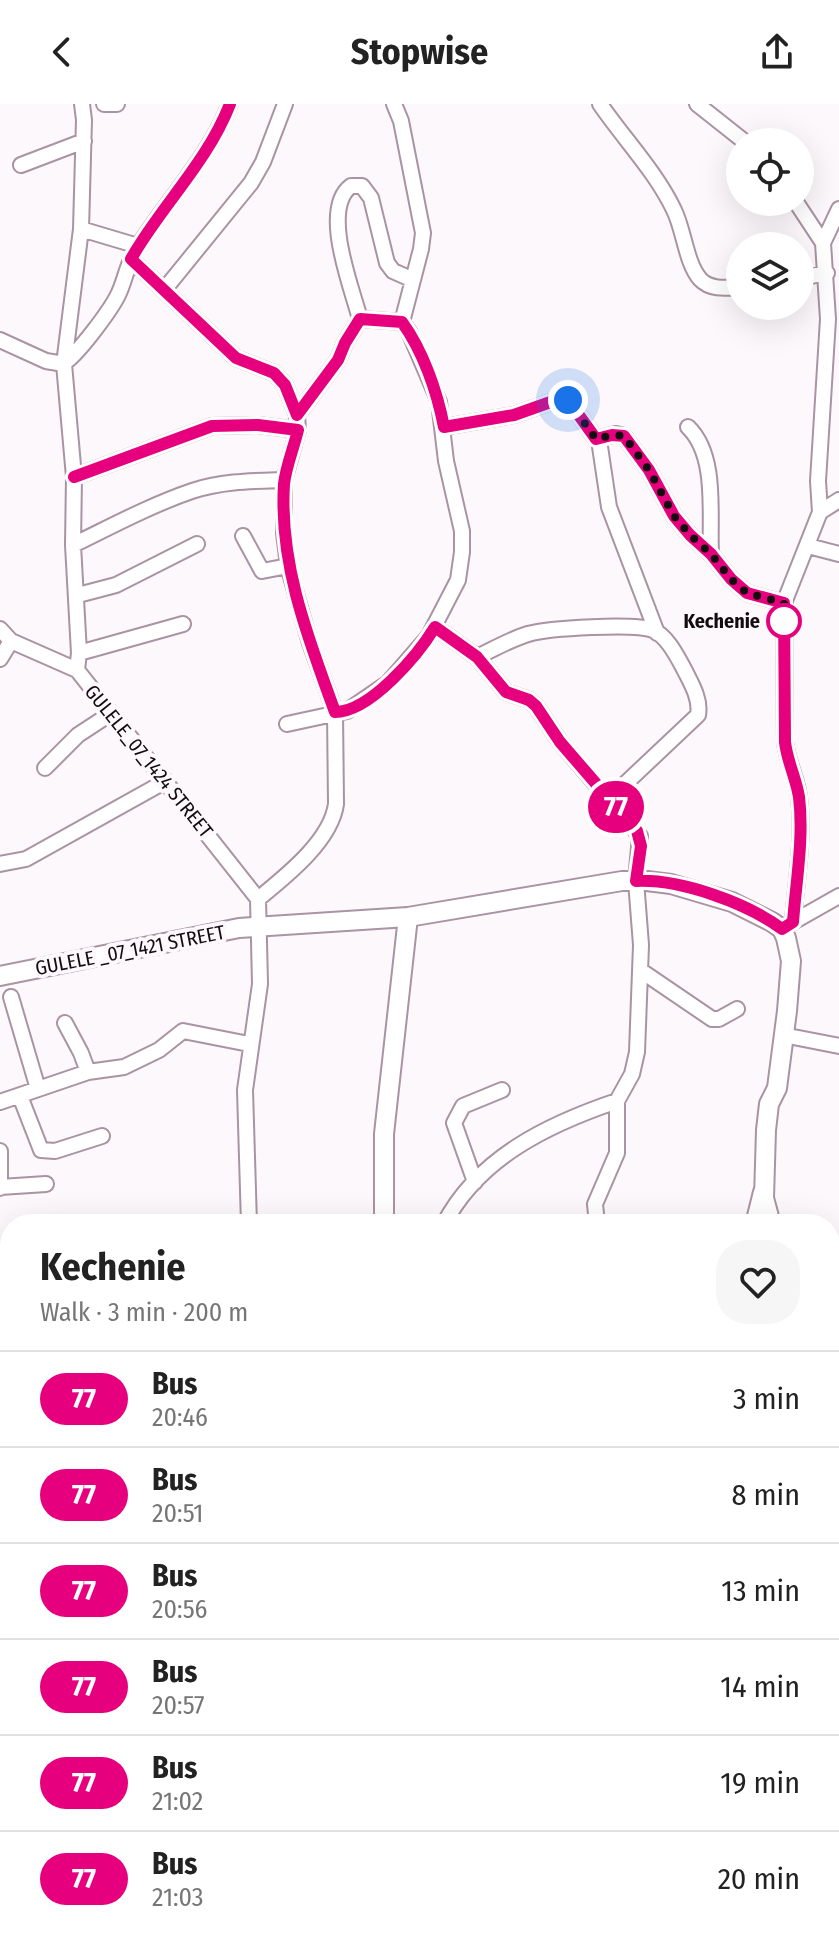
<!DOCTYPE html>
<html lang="en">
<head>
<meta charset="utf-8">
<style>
  :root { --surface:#fff; --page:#f6f6f6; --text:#222; --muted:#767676; --line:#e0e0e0 }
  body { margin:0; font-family:"Fira Sans Condensed",sans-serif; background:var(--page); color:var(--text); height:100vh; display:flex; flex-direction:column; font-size:30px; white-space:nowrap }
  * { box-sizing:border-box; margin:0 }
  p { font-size:26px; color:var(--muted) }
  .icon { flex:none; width:44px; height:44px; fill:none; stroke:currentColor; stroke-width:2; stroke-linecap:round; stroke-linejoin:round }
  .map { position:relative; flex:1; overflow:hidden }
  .details { position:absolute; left:0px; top:1110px; width:840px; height:730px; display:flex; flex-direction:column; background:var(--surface); border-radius:32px 32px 0 0; box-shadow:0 8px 32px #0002 }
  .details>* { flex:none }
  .badge { padding:0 16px; border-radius:26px; font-size:28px; line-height:52px }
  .controls { position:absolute; left:726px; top:24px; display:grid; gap:16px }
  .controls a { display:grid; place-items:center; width:88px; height:88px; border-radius:50%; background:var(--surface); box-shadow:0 8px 32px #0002; font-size:40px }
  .you { position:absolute; width:40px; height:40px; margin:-20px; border:6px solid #fff; border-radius:50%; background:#1a73e8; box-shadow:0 0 0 12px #1a73e833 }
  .map>.badge { position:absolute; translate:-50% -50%; box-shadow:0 0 0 4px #fff }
  .round { display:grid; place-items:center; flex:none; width:84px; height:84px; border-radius:32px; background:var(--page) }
  .summary { display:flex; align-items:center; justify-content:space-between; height:136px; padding:0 40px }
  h1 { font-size:38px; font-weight:700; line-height:60px }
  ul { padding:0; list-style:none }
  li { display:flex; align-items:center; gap:24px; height:96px; padding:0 40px; border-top:2px solid var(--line) }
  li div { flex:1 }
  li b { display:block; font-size:30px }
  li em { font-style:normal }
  li .badge { min-width:88px; font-weight:700; text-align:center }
  header { display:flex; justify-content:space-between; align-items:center; height:104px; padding:0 40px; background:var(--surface); font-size:36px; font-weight:700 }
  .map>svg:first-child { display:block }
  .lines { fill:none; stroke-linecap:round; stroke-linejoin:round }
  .minor-casing { stroke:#aa93a2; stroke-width:18 }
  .major-casing { stroke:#aa93a2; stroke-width:22 }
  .minor { stroke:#fff; stroke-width:14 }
  .major { stroke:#fff; stroke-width:18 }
  .line-casing { stroke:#fff; stroke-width:18 }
  .line { stroke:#e6007e; stroke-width:12 }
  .walk { stroke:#130b10; stroke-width:8; stroke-dasharray:0 14.4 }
  .stop-dot { fill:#fff; stroke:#e6007e; stroke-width:4 }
  .labels { text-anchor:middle; stroke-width:8; stroke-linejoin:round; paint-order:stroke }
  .stop-label { font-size:20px; font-weight:bold; fill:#130b10; stroke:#fdf8fc; text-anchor:end }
  .street-label { font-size:20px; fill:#130b10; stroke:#fdf8fc }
</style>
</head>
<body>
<header><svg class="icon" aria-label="back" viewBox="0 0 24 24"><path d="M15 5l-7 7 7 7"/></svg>Stopwise<svg class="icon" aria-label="share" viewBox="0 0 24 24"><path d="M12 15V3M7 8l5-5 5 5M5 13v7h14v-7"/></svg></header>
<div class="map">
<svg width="839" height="1839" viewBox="0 0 839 1839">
  <rect width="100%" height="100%" fill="#fdf8fc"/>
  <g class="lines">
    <defs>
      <path id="minor" d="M82,0L84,16L81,125L64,260L74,373L73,441L79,549L77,566L258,795L260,880L245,986L249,1120
        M104,0H117
        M394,0L401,17L423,129L421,145L402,218
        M600,0C624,35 656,68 674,106C684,126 686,159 700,175C710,186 726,184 740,183
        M697,0L745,38
        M21,61L84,37
        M81,125L138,142
        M823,139L839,105
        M131,155L236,254L274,269L285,281L297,311L298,326L284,376V429L288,462L310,539L335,608L336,700C331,737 286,772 258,795
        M800,174L827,169
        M164,186L251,79L263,58L285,0
        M0,236L46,257L64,260
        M64,259C78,250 110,207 118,191C125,177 127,160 136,146C167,96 208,55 230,0
        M297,311L338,256L345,239L360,215C352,184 320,105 351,82H362L371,94L387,159L393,167L411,175
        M444,323L514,311L559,295L568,296L596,335L616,330L624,332L649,366L674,412L690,431L711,450L731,475L747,489L784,499
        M688,323C718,352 709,411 711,450
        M599,336L609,403L657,529
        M74,373L212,322L258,321L298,326
        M820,408L839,396
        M243,432L262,467L288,462
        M73,441C112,422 151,401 192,387C222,377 254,377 284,376
        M808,442L839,450
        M78,491L116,481L197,440
        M435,523L477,553L506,588L529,596L536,602L560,638L640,732L636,777L641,841L637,948L632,970L617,997V1049L595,1100L597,1120
        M0,525L11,537L77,566
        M79,549L183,520
        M477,553C494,545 511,535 528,530C549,524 635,519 653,526C667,532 677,552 684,565C691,579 701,595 698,611L609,695
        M0,555L11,537
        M287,620L347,607L388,579L429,532L458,476L462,448V427L446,357L439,298L409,228L402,218L360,215
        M45,664L78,631L110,610
        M0,760L26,755L166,677
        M793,818L839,792
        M782,825L793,818C796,778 804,733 799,693C797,674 787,657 785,638L784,499L820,408L818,377L828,215L823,139L796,98
        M640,866L712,915H719L737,905
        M11,893L38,985
        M65,919L81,949L88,968
        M783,931L839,942
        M20,992L41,1046L55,1047L102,1032
        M0,998L88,968L124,963L159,946L183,927L249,940
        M0,1047V1084
        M475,1078L454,1019L463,1002L502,986
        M0,1083L46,1080
        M444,1120C479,1053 549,1020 617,997
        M753,1120L761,1088
        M0,1198H10
        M830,1208L839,1205
        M830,1378L839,1376
        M830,1514L839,1512
        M830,1631L839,1629
        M830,1742L839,1739
        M46,1830L48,1839
        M224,1830L225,1839
        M100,1839L103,1830
        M422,1839L464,1830"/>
      <path id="major" d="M0,872L239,824L408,813L622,777H647L671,780L732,798L772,818L782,825L786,834L791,857L787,907L777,984L769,1000L766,1026L764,1094L771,1120
        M384,1120V1030L408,813
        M830,1256L839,1282
        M830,1291L839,1317
        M606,1830L609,1839"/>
    </defs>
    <!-- minor casing -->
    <use href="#minor" class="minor-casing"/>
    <!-- major casing -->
    <use href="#major" class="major-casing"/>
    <!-- minor -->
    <use href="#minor" class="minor"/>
    <!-- major -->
    <use href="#major" class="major"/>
  </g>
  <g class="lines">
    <defs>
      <path id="line" d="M74,373L212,322L258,321L298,326C294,343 286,362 284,380C279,460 308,534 335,608C370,608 418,551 435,523L477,553L506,588L529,596L536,602L560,638L637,727L641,742L636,777C681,775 747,799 782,825L793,818C796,778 804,733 799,693C796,674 787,657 785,638L784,499L747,489L731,475L711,450L690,431L674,412L649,366L624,332L612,331L596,335L568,296L559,295L514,311L444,323C437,287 423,247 402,218L360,215L345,239L338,256L297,311L285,281L274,269L236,254L131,155C161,102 207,59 230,0"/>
    </defs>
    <!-- line casing -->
    <use href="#line" class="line-casing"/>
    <!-- line -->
    <use href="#line" class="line"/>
    <!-- walk -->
    <path class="walk" d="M568,296L596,335L612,331L624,332L649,366L674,412L690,431L711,450L731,475L747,489L784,499V517"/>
  </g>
  <!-- markers -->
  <circle class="stop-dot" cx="784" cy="517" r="16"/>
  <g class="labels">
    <!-- stop labels -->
    <g class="stop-label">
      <text x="760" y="524">Kechenie</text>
    </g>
    <!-- street labels -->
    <g class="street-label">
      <text transform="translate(149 657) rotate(51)" y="7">GULELE_07_1424 STREET</text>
      <text transform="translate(130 846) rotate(-11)" y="7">GULELE _07_1421 STREET</text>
    </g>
  </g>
</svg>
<div class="controls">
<a><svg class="icon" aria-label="locate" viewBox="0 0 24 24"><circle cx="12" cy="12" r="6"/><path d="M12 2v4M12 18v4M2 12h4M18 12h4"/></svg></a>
<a><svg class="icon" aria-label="layers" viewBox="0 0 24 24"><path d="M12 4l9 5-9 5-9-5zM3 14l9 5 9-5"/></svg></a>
</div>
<div class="you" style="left:568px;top:296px"></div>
<b class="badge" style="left:616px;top:703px;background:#e6007e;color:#fff">77</b>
<section class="details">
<div class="summary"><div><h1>Kechenie</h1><p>Walk · 3 min · 200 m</p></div><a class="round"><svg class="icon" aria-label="heart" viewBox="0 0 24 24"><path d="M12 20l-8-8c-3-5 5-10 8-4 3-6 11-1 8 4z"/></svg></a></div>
<ul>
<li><span class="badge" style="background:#e6007e;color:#fff">77</span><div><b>Bus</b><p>20:46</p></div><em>3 min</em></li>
<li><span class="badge" style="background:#e6007e;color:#fff">77</span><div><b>Bus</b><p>20:51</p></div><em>8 min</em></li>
<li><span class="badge" style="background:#e6007e;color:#fff">77</span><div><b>Bus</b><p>20:56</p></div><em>13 min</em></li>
<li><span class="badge" style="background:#e6007e;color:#fff">77</span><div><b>Bus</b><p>20:57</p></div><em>14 min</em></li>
<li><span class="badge" style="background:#e6007e;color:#fff">77</span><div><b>Bus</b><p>21:02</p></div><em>19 min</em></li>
<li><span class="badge" style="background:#e6007e;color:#fff">77</span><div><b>Bus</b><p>21:03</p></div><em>20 min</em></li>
</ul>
</section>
</div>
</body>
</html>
